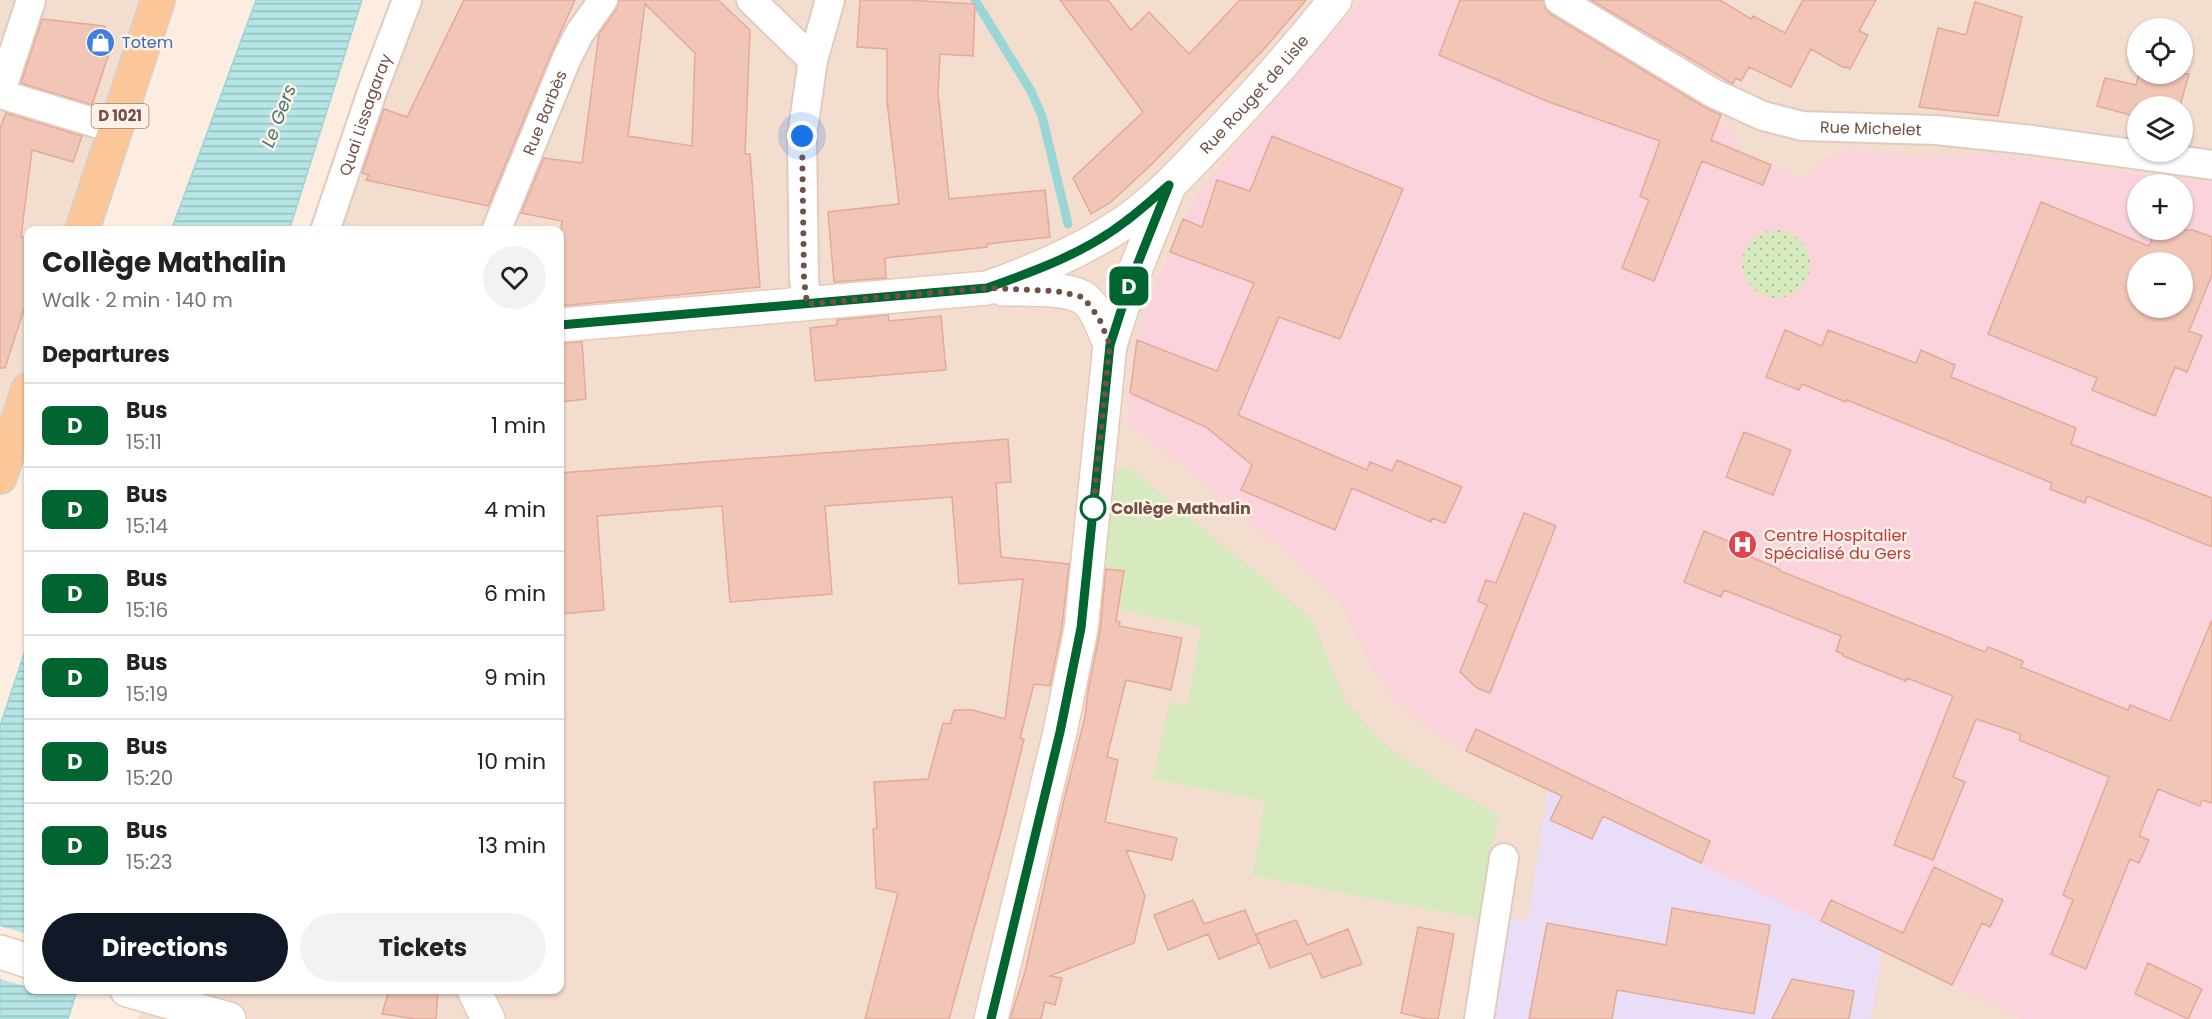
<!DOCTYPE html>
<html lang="en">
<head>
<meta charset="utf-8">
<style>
  :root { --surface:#fff; --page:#f2f2f2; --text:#222; --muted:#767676; --line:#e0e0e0; --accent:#111827 }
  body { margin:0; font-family:Poppins,sans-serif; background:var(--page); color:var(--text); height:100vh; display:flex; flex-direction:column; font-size:22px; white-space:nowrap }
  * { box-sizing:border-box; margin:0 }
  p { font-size:20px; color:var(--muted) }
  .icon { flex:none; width:33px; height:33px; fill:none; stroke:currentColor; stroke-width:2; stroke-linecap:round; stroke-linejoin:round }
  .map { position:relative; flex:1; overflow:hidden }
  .side { position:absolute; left:24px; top:226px; width:540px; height:768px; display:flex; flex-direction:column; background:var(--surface); border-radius:12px; box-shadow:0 2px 4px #0004 }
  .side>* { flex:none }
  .badge { padding:0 12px; border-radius:9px; font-size:21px; line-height:39px }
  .fabs { position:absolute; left:2127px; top:18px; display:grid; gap:12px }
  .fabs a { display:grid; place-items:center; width:66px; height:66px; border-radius:50%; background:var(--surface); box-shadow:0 2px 4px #0004; font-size:30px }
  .you { position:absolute; width:30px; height:30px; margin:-15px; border:4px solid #fff; border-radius:50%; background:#1a73e8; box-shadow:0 0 0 9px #1a73e833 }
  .map>.badge { position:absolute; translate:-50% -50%; box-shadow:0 0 0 3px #fff }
  h2 { padding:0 18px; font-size:22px; line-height:54px }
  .round { display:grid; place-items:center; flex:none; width:63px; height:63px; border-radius:32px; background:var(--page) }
  .headline { display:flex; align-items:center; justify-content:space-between; height:102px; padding:0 18px }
  h1 { font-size:28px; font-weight:700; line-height:45px }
  .button { display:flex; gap:12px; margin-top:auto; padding:12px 18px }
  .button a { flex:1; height:69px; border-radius:36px; background:var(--accent); color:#fff; font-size:24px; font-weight:700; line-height:69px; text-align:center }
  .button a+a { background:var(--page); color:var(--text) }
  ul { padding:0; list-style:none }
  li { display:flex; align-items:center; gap:18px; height:84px; padding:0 18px; border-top:2px solid var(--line) }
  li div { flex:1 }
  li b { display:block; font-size:22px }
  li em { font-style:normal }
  li .badge { min-width:66px; font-weight:700; text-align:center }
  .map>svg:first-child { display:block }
  .residential { fill:#f3ddce; fill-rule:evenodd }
  .education { fill:#eaddf8 }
  .medical { fill:#fad3dd; fill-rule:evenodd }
  .grass { fill:url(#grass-dots) }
  .garden { fill:#d6e9bf }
  .water { fill:url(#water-rules); stroke:#9bd6d7; stroke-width:1.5 }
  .pier { fill:#fcede0 }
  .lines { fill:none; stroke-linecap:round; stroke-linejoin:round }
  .stream { stroke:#9bd6d7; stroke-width:9 }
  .building { fill:#f1c6b7; stroke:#e4a998; stroke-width:1.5; fill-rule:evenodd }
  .minor-casing { stroke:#e2cabf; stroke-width:32 }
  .secondary-casing { stroke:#e7c9bc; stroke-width:36 }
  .primary-casing { stroke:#d8cecc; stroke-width:36 }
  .minor { stroke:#fff; stroke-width:28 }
  .secondary { stroke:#fff; stroke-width:33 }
  .primary { stroke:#fbc798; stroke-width:33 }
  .line-casing { stroke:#fff; stroke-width:14 }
  .line { stroke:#00652e; stroke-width:9 }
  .walk { stroke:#725048; stroke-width:6; stroke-dasharray:0 10.8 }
  .stop-dot { fill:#fff; stroke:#00652e; stroke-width:3 }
  .labels { text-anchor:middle; stroke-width:5; stroke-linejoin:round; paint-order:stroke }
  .shield { fill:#fff1e6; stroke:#9c8077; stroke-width:1.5 }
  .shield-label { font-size:15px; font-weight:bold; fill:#725048 }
  .shop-label { font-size:16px; fill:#366cbe; stroke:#fff1e6; text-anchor:start }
  .street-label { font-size:16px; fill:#725048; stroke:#fff1e6 }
  .stop-label { font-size:16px; font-weight:bold; fill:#725048; stroke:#fff1e6; text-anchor:start }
  .health-label { font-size:16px; fill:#be3a42; stroke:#fff1e6; text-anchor:start }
  .water-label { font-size:18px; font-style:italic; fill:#3c7778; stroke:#fff1e6 }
</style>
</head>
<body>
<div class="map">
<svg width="2212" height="1019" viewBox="0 0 2212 1019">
  <defs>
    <pattern id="grass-dots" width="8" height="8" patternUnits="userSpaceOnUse" patternTransform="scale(1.5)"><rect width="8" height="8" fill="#d6e9bf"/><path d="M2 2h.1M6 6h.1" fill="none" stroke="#b2bf9d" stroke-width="1.8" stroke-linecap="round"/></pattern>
    <pattern id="water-rules" width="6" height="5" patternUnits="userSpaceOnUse" patternTransform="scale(1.5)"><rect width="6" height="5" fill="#b5e5e5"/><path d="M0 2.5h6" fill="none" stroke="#98bcbc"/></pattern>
  </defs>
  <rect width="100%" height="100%" fill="#fcede0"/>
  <!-- residential -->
  <path class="residential" d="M0,0H147L72,231H28V360L0,445Z
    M395,0H2212V1019H138L147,990H560V231H311ZM2138,28H2182V74H2138ZM2138,106H2182V152H2138ZM2138,184H2182V230H2138ZM2138,262H2182V308H2138Z"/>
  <!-- education -->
  <path class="education" d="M1548,790L1882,951L1871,1019H1495L1511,918L1528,920Z"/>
  <!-- medical -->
  <path class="medical" d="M1362,0H1513L1718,123L1736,135L1739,152L1807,180L1818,165L1827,159L1841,152L1856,150L1924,157L1986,153L2212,183V1019H2023L1466,751L1426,727L1392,697L1377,675L1338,599L1211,489L1127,422L1138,332L1183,219L1200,193L1232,151ZM2138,184H2182V230H2138ZM2138,262H2182V308H2138Z"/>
  <!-- grass -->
  <path class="grass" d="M1742 264a34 34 0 1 1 68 0a34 34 0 1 1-68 0Z"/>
  <!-- garden -->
  <path class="garden" d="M1124,467L1130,469L1312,619L1344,698L1368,727L1391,750L1439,782L1499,815L1479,919L1253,876L1265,801L1153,779L1170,702L1188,706L1201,628L1100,604L1115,474L1119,469Z"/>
  <!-- water -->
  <path class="water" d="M256,0H362L289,231H171Z
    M28,642V990H77L68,1019H0V726Z"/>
  <!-- pier -->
  <path class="pier" d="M0,926L28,934V987L0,979Z"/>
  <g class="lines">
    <!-- stream -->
    <path class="stream" d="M975,0L1031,91L1042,116L1068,224"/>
  </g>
  <!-- building -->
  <path class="building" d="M464,0H575L551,54L488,206L366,180L369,175L362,173L384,109L407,117Z
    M619,0H718L750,30L745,154H750L760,287L560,306V239L562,221L521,213L544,158L582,163L599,34L616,10ZM645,4L695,53L692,146L628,136Z
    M860,0H906L975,4L973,56L940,54L938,93L949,199L1045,190L1050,237L987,244V247L885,258L886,278L834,282L828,212L899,204L887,101V49L857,47Z
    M1060,0H1108L1131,30L1149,12L1189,54L1240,0H1306L1265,48L1153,163L1111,202L1091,214L1073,178L1143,112Z
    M1460,0H1543L1545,8L1550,14L1704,107L1721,115L1711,140L1771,165L1763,185L1702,161L1654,281L1622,268L1649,200L1640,196L1660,141L1549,102L1439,55Z
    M1591,0H1720L1751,19L1753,16L1785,33L1803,0H1876L1859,31L1868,35L1850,69L1846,67L1844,68L1811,49L1791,87L1749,67L1741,81L1736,78L1733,84Z
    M1975,2L2022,17L1998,116L1919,107L1938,28L1966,35Z
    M42,19L104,26L113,41L92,105L21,83Z
    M2139,74H2189L2180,106H2138V117L2097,106L2105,78L2136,85Z
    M6,113L82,136L73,162L32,150L21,237L28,238V297L5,368H0V128Z
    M1272,136L1403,189L1340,339L1279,317L1238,415L1367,470L1370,462L1392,471L1397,460L1462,487L1445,523L1432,518L1431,522L1352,488L1335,530L1241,490L1252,465L1206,427L1130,393L1137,340L1217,371L1254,283L1170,252L1183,219L1202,227L1217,180L1250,191Z
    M2041,202L2149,246L2156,230H2193L2212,237V275L2189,331L2202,336L2187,372L2175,367L2155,416L2092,390L2097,378L1988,334ZM2138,262H2182V308H2138Z
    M888,315L889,321L941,316L946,370L815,381L810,328L837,325V320Z
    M1785,330L1822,346L1828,330L1916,363L1921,350L1955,365L1951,377L2076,428L2071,444L2212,498V547L2087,496L2085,503L2050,489L2052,483L1847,400L1846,402L1802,384L1799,390L1766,377Z
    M582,342L586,399L560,402V343Z
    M1744,432L1791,450L1773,495L1726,477Z
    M1008,439L1011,482L996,483L1001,557L1069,564L1062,626L1050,686L1034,684L1020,738L1024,739L1002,828L949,1019H865L898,893L876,888L873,829L877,828L874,782L928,779L943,723L950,724L954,710H973L1005,719L1023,579L959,584L952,497L825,506L832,594L730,602L722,506L597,516L604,610L560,614V473Z
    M1524,513L1556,526L1490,693L1477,688L1460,672L1487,605L1478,601L1486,580L1496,583Z
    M1704,531L1751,551L1749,556L1779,569L1780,571L1985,652L1988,647L2023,661L2021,667L2128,710L2130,705L2170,721L2212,620V803L2202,800L2200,806L2158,789L2139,836L2149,840L2139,863L2130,859L2086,969L2051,954L2073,900L2063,895L2109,777L2019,740L2021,734L1976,719L1953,777L1965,782L1933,860L1894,845L1953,696L1907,678L1906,681L1843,656V654L1836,651L1841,636L1724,590L1721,597L1684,582Z
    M1106,569L1124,571L1116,621L1120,622L1119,626L1182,638L1171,690L1126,680L1107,757L1118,760L1105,822L1177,838L1172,860L1126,850L1145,896L1134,943L1050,976L1062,978L1055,1005L1045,1002L1041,1019H1010L1025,972L1061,812L1085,717L1088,691L1100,631Z
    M1476,729L1710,841L1701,863L1603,816L1592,839L1550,820L1562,796L1466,751Z
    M1934,867L2003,900L1990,927L1982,923L1952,985L1821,921L1831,900L1903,933Z
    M1193,900L1204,924L1245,910L1259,943L1219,959L1208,934L1168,950L1154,915Z
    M1672,908L1770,925L1754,1014L1617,990L1612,1019H1529L1547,923L1666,945Z
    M1296,920L1307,945L1348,929L1362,964L1322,978L1311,953L1270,968L1256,934Z
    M1418,927L1454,934L1438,1019H1427L1401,1013Z
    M2148,963L2202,989L2188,1019L2135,994Z
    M1792,979L1854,991L1849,1019H1772Z
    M389,990H438L436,1019H416L382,1014Z"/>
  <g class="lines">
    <defs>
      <g id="minor">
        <path d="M31,0L0,94L116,129"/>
        <path d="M751,0L813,60"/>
        <path id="s1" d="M1559,0L1713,93L1763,116L1802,126L1936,130L2032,140L2212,165"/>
        <path id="s2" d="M325,231L372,92L407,0"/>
        <path id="s3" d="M496,231L566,60L579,34L603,0"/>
        <path d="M807,304L804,279L802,136L813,60L830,0"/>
        <path d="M1479,1019L1504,858"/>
      </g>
      <g id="secondary">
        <path d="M1003,289C1024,289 1064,287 1082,297C1094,303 1105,332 1110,345"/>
        <path id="s4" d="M560,325L987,288C1035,271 1080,252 1122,224C1154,203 1180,174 1206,147C1251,100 1295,51 1335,0"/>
        <path d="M0,952L28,961"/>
        <path d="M127,990L229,1019"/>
        <path d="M474,990L488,1019"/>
        <path d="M991,1019L1060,732L1081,629L1110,345L1130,283L1167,191"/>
      </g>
      <path id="primary" d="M82,231L158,0
        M0,477L28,390"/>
    </defs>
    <!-- minor casing -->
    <use href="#minor" class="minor-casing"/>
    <!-- secondary casing -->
    <use href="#secondary" class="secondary-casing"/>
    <!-- primary casing -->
    <use href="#primary" class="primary-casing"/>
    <!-- minor -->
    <use href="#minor" class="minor"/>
    <!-- secondary -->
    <use href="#secondary" class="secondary"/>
    <!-- primary -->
    <use href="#primary" class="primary"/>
  </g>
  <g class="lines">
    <defs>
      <path id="line" d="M560,325L987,288C1035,271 1085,253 1126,221C1141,210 1155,197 1169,185L1130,283L1110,345L1081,628L1060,732L991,1019"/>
    </defs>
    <!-- line casing -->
    <use href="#line" class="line-casing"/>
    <!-- line -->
    <use href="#line" class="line"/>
    <!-- walk -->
    <path class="walk" d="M802,136L804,279L807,304L987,288L1056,291L1083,297L1099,318L1110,345L1093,508"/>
  </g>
  <!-- icons -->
  <defs>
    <symbol id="shop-disc" viewBox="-11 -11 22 22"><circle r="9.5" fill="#3f7fe0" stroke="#fff1e6"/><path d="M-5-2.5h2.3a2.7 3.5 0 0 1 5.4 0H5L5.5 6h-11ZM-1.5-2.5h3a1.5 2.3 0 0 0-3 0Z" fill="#fff"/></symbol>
    <symbol id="hospital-disc" viewBox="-11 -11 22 22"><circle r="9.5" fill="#e0444e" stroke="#fff1e6"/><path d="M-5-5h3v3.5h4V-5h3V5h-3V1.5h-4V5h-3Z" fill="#fff"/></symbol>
  </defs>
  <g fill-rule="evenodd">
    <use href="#shop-disc" x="84" y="26" width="33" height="33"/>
    <use href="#hospital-disc" x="1726" y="528" width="33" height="33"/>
  </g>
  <!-- markers -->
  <circle class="stop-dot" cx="1093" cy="508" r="12"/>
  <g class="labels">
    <!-- shield labels -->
    <rect class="shield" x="91.5" y="104" width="57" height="24" rx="4.5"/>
    <g class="shield-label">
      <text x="120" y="121">D 1021</text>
    </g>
    <!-- shop labels -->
    <g class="shop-label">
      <text x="122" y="48">Totem</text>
    </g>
    <!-- street labels -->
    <g class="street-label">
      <text dy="6" stroke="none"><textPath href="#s4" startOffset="764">Rue Rouget de Lisle</textPath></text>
      <text dy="6" stroke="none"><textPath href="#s3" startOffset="128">Rue Barbès</textPath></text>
      <text dy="6" stroke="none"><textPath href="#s2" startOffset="123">Quai Lissagaray</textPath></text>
      <text dy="6" stroke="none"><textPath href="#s1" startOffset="344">Rue Michelet</textPath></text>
    </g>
    <!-- stop labels -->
    <g class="stop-label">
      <text x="1111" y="514">Collège Mathalin</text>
    </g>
    <!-- health labels -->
    <g class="health-label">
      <text x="1764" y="541">Centre Hospitalier<tspan x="1764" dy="18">Spécialisé du Gers</tspan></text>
    </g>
    <!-- water labels -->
    <g class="water-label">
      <text transform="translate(279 116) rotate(-69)" y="6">Le Gers</text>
    </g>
  </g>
</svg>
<div class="fabs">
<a><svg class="icon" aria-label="locate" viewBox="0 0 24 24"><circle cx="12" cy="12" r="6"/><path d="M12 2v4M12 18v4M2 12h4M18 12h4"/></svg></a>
<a><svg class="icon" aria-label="layers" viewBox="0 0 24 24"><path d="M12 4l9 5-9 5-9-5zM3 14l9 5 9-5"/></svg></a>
<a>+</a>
<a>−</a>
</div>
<div class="you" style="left:802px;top:136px"></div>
<b class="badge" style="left:1129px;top:286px;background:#00652e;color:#fff">D</b>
<section class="side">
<div class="headline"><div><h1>Collège Mathalin</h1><p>Walk · 2 min · 140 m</p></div><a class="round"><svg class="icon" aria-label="heart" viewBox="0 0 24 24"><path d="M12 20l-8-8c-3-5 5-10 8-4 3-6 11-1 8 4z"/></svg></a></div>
<h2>Departures</h2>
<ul>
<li><span class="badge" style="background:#00652e;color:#fff">D</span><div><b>Bus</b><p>15:11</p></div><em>1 min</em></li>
<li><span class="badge" style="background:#00652e;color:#fff">D</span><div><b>Bus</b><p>15:14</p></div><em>4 min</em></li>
<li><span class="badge" style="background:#00652e;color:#fff">D</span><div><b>Bus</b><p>15:16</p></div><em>6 min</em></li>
<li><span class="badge" style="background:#00652e;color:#fff">D</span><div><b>Bus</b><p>15:19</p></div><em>9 min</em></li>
<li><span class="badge" style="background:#00652e;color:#fff">D</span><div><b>Bus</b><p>15:20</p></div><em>10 min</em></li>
<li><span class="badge" style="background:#00652e;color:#fff">D</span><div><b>Bus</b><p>15:23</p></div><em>13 min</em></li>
</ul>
<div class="button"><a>Directions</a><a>Tickets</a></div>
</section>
</div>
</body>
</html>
